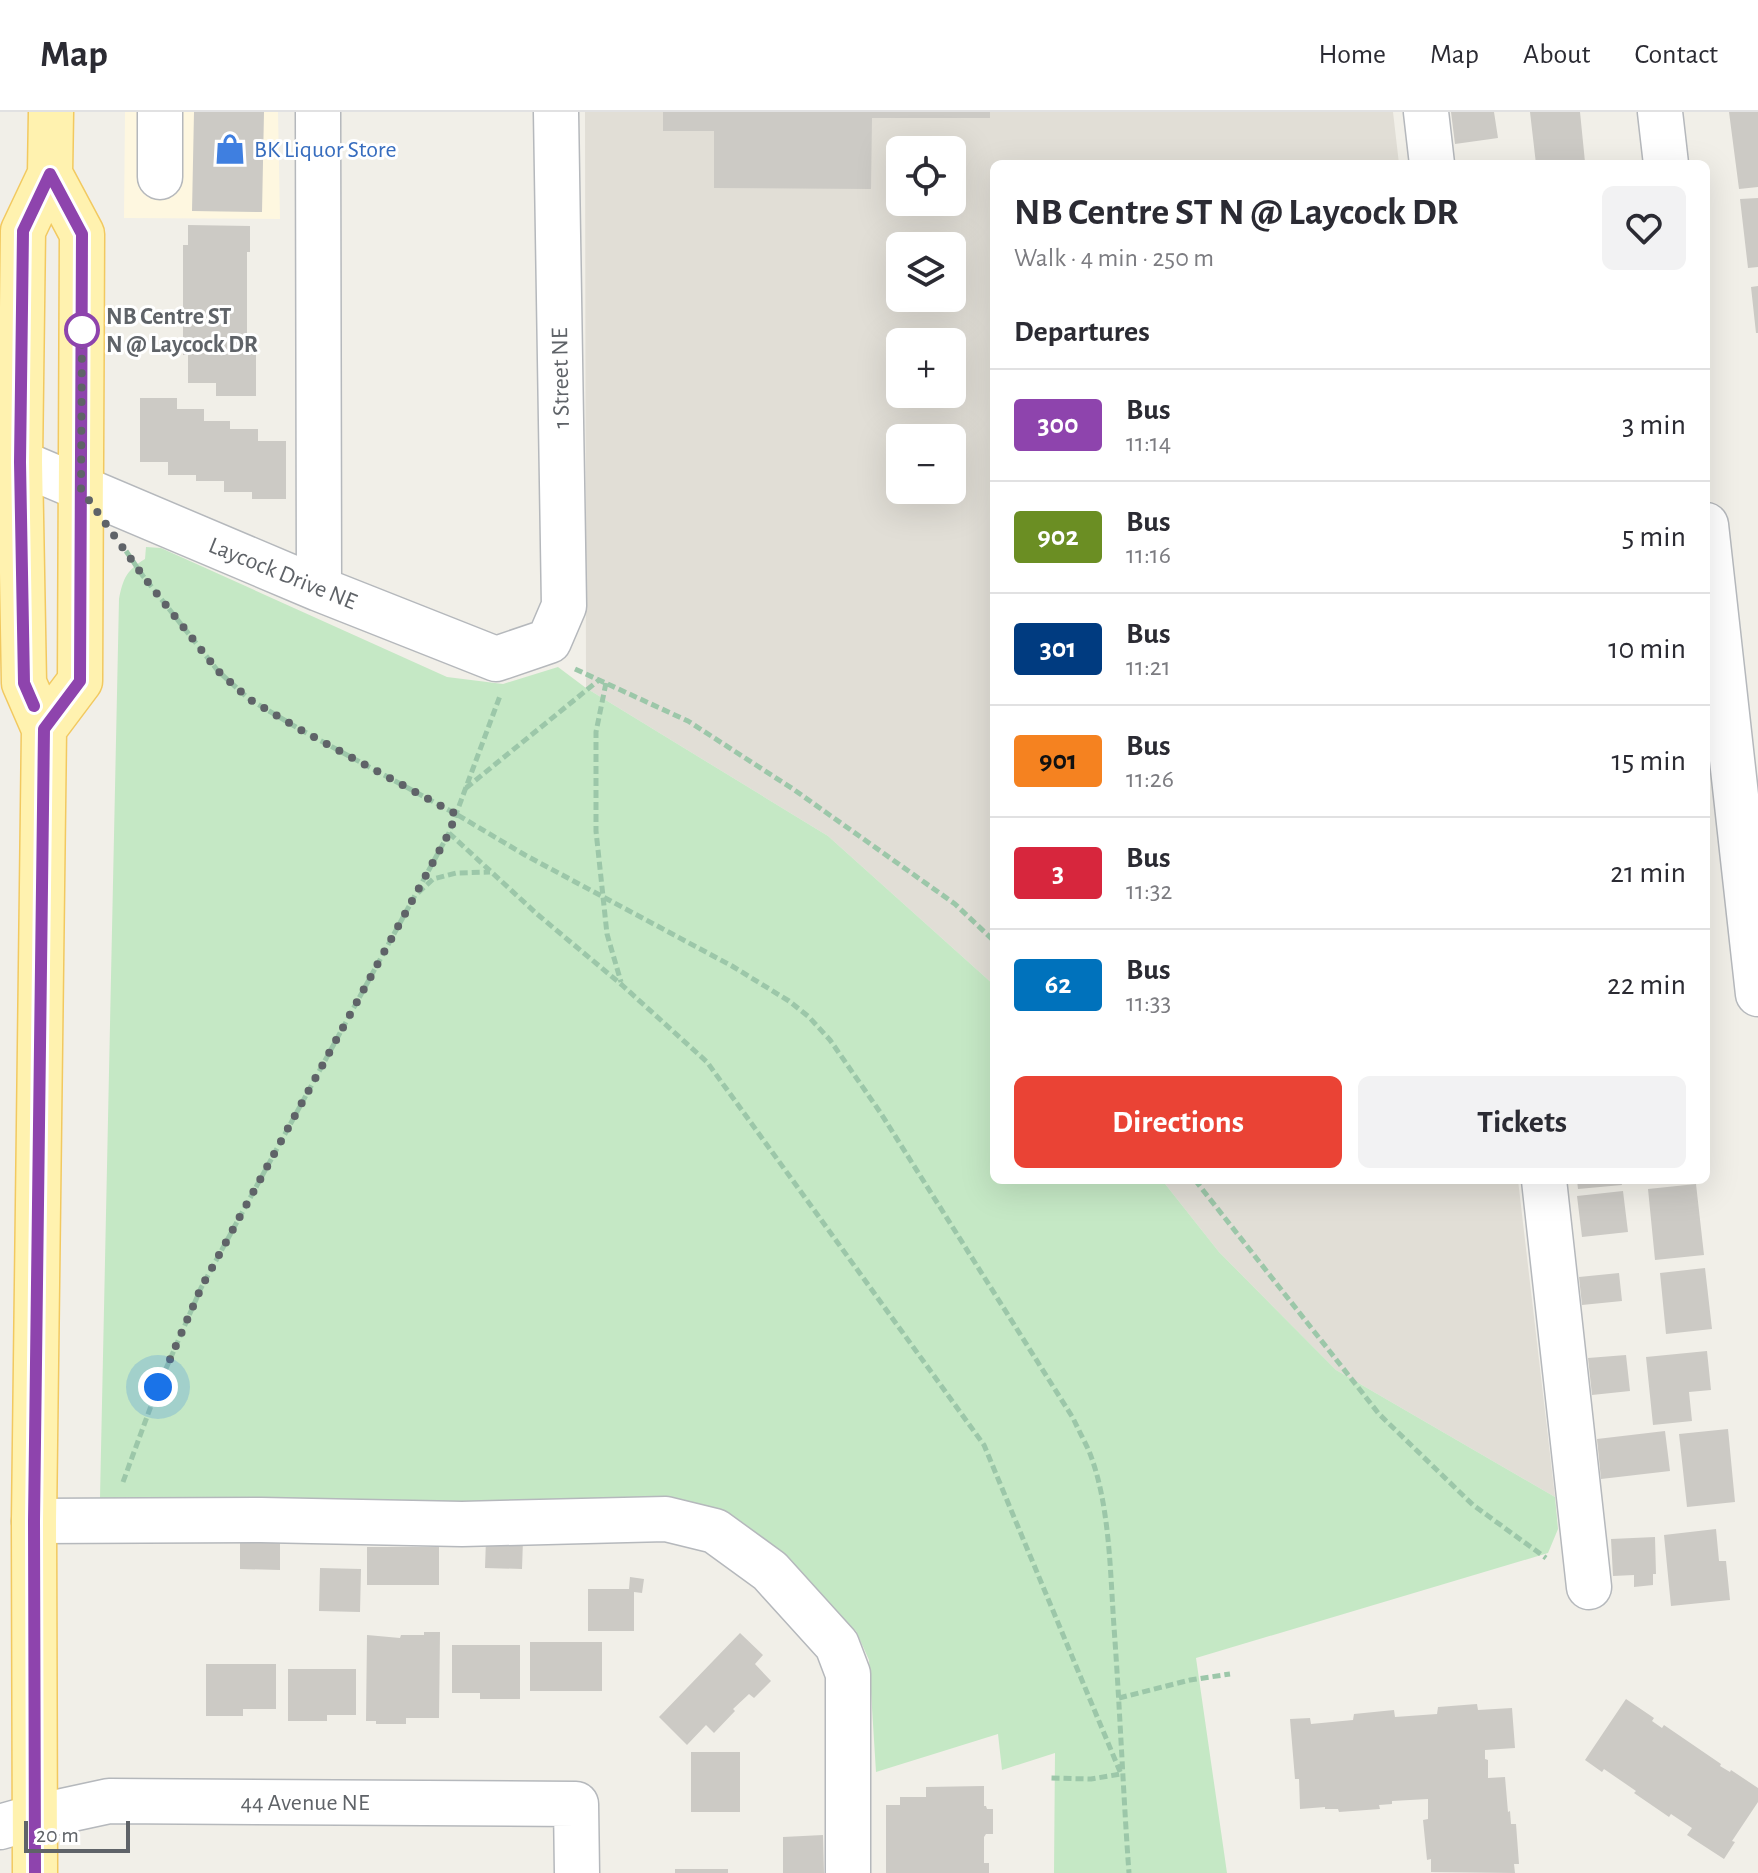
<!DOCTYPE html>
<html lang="en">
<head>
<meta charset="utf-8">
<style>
  :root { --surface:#fff; --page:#f2f2f3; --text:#2b2b33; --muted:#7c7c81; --line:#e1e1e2; --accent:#ea4335 }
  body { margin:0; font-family:"Alegreya Sans",sans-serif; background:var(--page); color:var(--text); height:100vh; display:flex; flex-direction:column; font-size:30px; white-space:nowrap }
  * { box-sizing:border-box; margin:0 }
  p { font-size:26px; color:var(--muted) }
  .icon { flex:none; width:44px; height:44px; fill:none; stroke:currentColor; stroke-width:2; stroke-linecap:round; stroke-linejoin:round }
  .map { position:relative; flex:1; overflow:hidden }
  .sheet { position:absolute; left:990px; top:48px; width:720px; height:1024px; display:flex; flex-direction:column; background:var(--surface); border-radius:12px; box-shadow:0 8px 32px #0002 }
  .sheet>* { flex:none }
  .badge { padding:0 16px; border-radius:6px; font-size:28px; line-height:52px }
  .buttons { position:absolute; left:886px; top:24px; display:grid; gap:16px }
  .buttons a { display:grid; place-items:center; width:80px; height:80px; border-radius:12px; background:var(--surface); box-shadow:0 8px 32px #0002; font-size:40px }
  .scale { position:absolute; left:24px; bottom:20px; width:106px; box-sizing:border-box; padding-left:8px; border:4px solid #5f6368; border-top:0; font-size:22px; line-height:28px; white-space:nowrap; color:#5f6368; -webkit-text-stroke:6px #fff; paint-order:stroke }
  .you { position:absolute; width:40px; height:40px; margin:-20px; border:6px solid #fff; border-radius:50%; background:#1a73e8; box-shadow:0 0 0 12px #1a73e833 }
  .map>.badge { position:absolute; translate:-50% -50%; box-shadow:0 0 0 4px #fff }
  h2 { padding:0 24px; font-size:30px; line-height:72px }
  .round { display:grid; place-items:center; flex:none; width:84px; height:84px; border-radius:12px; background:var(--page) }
  .headline { display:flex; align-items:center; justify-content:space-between; height:136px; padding:0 24px }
  h1 { font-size:38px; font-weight:700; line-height:60px }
  .button { display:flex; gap:16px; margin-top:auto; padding:16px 24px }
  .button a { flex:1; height:92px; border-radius:12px; background:var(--accent); color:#fff; font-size:32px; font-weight:700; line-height:92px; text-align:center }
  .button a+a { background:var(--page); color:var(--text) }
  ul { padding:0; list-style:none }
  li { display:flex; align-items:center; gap:24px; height:112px; padding:0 24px; border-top:2px solid var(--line) }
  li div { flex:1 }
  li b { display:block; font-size:30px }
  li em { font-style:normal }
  li .badge { min-width:88px; font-weight:700; text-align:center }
  header { display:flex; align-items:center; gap:48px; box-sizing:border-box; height:112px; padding:0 40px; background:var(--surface); border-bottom:2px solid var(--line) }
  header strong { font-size:38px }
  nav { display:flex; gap:44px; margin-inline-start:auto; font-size:28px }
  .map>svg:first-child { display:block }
  .commercial { fill:#fef7e0 }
  .education { fill:#e1ded6; fill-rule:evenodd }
  .green { fill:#c5e8c5 }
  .building { fill:#cccac5 }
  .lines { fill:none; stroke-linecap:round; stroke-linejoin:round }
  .minor-casing { stroke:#b5b8bc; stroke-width:47 }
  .major-casing { stroke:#f2c960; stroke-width:47 }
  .path { stroke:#9cc7a9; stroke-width:5; stroke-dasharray:8 4; stroke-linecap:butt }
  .minor { stroke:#fff; stroke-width:44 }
  .major { stroke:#fff2af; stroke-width:44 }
  .line-casing { stroke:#fff; stroke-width:18 }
  .line { stroke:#8e44ad; stroke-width:12 }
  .walk { stroke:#5f6368; stroke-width:8; stroke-dasharray:0 14.4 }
  .stop-dot { fill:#fff; stroke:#8e44ad; stroke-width:4 }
  .labels { text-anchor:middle; stroke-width:6; stroke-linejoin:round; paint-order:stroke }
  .shop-label { font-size:24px; fill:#366cbe; stroke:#fff; text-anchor:start }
  .stop-label { font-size:24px; font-weight:bold; fill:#5f6368; stroke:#fff; text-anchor:start }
  .street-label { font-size:24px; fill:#5f6368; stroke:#fff }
</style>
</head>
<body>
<header>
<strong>Map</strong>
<nav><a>Home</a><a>Map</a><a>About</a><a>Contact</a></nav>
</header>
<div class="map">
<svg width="1758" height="1761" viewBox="0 0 1758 1761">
  <rect width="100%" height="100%" fill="#f1efe8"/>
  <!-- commercial -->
  <path class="commercial" d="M125,0H278L280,107L124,106Z"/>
  <!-- education -->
  <path class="education" d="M585,0H1393L1399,52H994V873L828,724L586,576ZM900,38H952V90H900ZM900,134H952V186H900ZM900,230H952V282H900ZM900,326H952V378H900Z
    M1162,1068H1518L1555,1385L1336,1258L1219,1140Z"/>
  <!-- green -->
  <path class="green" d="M146,435L161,436L447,565L503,572L558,555L586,576L828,724L994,873V1068H1162L1219,1140L1336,1258L1555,1385L1558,1417L1548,1441L1196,1546L1227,1761H1054L1055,1641L1002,1658L998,1622L876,1660L869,1548L856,1519L711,1403L105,1392L100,1386L119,487C123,466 127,458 145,447Z"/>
  <!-- building -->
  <path class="building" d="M194,0H264L262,100L192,99Z
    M663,0H990V6H872L871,77L714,76V19H663Z
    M1451,0H1494L1498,26L1455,32Z
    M1530,0H1580L1585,50L1536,52Z
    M1729,0H1758V75L1739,77Z
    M1758,86V155L1748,156L1740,87Z
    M188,113L250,114V140H247V227H256V284H216V271H188V243H183V133H188Z
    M1758,174V221H1756L1751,175Z
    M140,286H177V297H204V309H230V317H258V329H286V387H252V380H224V369H196V363H168V350H140Z
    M1577,1068H1621L1622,1073L1578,1077Z
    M1696,1072L1704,1143L1655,1148L1648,1077Z
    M1623,1079L1628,1120L1582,1125L1577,1084Z
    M1705,1156L1712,1217L1666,1222L1660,1161Z
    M1619,1161L1622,1189L1582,1193L1579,1165Z
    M1707,1239L1711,1278L1689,1280L1692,1309L1653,1313L1646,1245Z
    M1626,1243L1630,1279L1592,1283L1588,1246Z
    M1728,1317L1735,1390L1687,1395L1679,1322Z
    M1665,1319L1670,1359L1601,1367L1597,1327Z
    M1716,1417L1719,1449H1726L1730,1488L1671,1494L1664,1423Z
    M1655,1425L1656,1462H1653V1473L1634,1475V1463L1613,1464L1611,1427Z
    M486,1427L523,1428L522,1457L485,1456Z
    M240,1430L280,1431V1458L240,1457Z
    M367,1435H439V1473H367Z
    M320,1456L361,1457L360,1500L319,1499Z
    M630,1465L644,1467L642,1481L634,1480V1519H588V1477H629Z
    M424,1520H440L439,1606H406V1612H376V1609H366L367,1523L400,1526L401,1523H424Z
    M740,1521L763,1543L755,1552L771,1569L754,1586L749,1582L733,1597L735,1599L714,1621L706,1613L687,1633L659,1605Z
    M530,1530H602V1579H530Z
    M452,1533H520V1587H480V1581H452Z
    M206,1552H276V1597H243V1604H206Z
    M288,1557H356V1603H327V1609H288Z
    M1626,1587L1654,1606L1652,1609L1662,1616L1664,1613L1721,1652L1720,1654L1730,1660L1731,1658L1758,1676V1690L1732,1729L1735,1730L1724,1747L1687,1723L1692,1716L1671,1702L1669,1705L1634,1681L1636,1679L1604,1657L1602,1660L1585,1648Z
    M1477,1592L1478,1598L1512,1596L1515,1636L1485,1638V1647L1488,1648V1666L1505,1665L1508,1700L1510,1699L1511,1712H1516L1519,1752H1514L1515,1761L1431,1760V1747L1427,1748L1423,1708L1428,1707V1687L1392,1689V1692L1379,1693L1380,1697L1339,1700L1338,1697H1325V1695L1300,1697L1299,1667H1295L1290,1607L1310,1606L1311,1612L1353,1608L1354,1602L1394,1598L1395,1605L1437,1602L1438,1595Z
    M691,1640H740V1700H691Z
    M984,1674V1694H986L987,1697H993V1722H986L984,1725V1751H989V1761H886V1693H900V1685H926V1675Z
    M823,1723L824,1761H783V1725Z
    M675,1757H728V1761H675Z"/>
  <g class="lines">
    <defs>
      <path id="minor" d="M160,0V65
        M318,0L319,477
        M1426,0L1432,52
        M1660,0L1666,52
        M0,342L319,477L496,547L549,529L564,494L556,0
        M1706,413L1758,882
        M1544,1068L1589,1475
        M34,1409L261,1408L462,1412L666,1407L715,1419L770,1459L837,1533L848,1562V1761
        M0,1715L35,1705L109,1689L576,1692L577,1761"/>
      <path id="major" d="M44,617L80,569L82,122L50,62
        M35,1761L34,1409L44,617L24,571L20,350L23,119L50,62L51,0"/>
    </defs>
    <!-- minor casing -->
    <use href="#minor" class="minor-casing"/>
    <!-- major casing -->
    <use href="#major" class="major-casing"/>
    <!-- path -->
    <path class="path" d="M126,439L143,464L218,559L249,587L301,618L456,702L525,743L732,854L789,889L809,905L830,928L880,1000L1073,1306C1078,1317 1084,1328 1089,1339C1110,1392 1110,1459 1114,1515C1120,1597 1123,1679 1129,1761
      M575,557L688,609L793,677L955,792L994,829
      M606,571L596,620V719L607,822L621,870
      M466,676L599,568
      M449,721L537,802L622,873L707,950L984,1333L1121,1662L1091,1667L1048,1666
      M418,781L433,767L456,761L490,760
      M1195,1068L1379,1302L1473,1393L1546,1446
      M123,1370L158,1275L201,1176L449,721L500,584
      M1119,1586L1190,1568L1230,1562"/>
    <!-- minor -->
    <use href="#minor" class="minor"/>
    <!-- major -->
    <use href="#major" class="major"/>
  </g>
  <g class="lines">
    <defs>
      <path id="line" d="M34,594L24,571L20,350L23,119L50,62L82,122L80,569L44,617L34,1409L35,1761"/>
    </defs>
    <!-- line casing -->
    <use href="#line" class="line-casing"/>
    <!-- line -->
    <use href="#line" class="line"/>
    <!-- walk -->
    <path class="walk" d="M82,218L81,377L143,464L218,559L249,587L301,618L456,702L449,721L201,1176L158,1275"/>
  </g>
  <!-- icons -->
  <defs>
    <symbol id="shop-bare" viewBox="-9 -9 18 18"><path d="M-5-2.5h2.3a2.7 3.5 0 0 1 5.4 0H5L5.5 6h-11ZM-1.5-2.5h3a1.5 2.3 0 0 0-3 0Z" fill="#3f7fe0" stroke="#fff" stroke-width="2.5" paint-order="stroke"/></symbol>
  </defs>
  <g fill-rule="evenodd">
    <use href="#shop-bare" x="208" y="15" width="44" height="44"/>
  </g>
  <!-- markers -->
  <circle class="stop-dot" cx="82" cy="218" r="16"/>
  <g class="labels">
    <!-- shop labels -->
    <g class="shop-label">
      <text x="254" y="45">BK Liquor Store</text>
    </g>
    <!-- stop labels -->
    <g class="stop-label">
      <text x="106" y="212">NB Centre ST<tspan x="106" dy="28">N @ Laycock DR</tspan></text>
    </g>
    <!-- street labels -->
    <g class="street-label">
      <text transform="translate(560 266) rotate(-91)" y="8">1 Street NE</text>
      <text transform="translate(283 461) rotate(22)" y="8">Laycock Drive NE</text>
      <text x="305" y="1698">44 Avenue NE</text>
    </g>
  </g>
</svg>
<div class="buttons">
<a><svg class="icon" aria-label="locate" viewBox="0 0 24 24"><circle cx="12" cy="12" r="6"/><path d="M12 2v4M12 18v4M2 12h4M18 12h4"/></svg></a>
<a><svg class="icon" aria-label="layers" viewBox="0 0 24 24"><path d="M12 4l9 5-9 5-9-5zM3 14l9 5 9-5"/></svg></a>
<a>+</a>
<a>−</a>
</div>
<div class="scale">20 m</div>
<div class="you" style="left:158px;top:1275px"></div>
<section class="sheet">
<div class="headline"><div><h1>NB Centre ST N @ Laycock DR</h1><p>Walk · 4 min · 250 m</p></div><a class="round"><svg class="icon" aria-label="heart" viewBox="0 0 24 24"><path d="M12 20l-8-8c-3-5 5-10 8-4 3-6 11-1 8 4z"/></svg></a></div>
<h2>Departures</h2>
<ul>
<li><span class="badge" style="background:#8e44ad;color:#fff">300</span><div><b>Bus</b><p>11:14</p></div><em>3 min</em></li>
<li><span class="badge" style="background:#6b8e23;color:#fff">902</span><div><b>Bus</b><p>11:16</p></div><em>5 min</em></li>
<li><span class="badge" style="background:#003b80;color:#fff">301</span><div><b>Bus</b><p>11:21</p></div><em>10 min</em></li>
<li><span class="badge" style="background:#f58220;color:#111">901</span><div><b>Bus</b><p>11:26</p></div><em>15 min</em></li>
<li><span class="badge" style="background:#d7263d;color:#fff">3</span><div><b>Bus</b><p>11:32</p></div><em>21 min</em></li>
<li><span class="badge" style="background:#0072bc;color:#fff">62</span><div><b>Bus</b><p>11:33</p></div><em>22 min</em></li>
</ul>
<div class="button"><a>Directions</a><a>Tickets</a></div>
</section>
</div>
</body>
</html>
